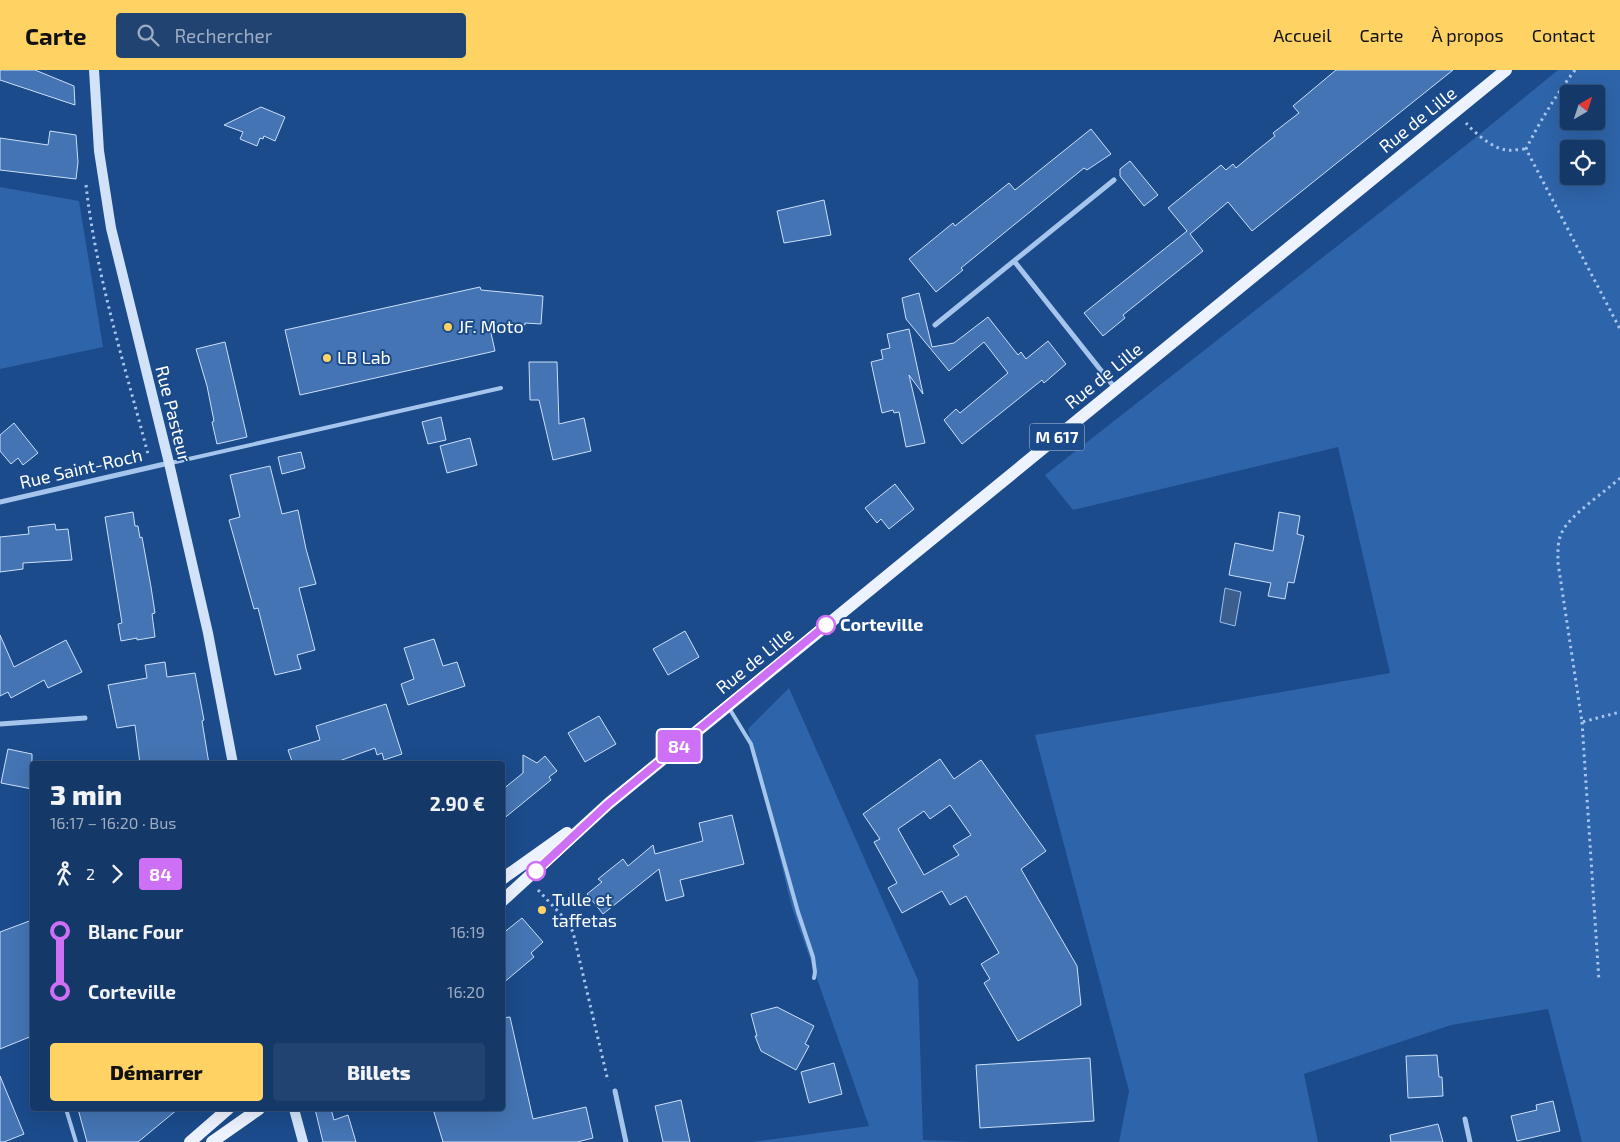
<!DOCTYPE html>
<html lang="fr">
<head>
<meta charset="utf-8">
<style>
  :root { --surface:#143868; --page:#214371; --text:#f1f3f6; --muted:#9dacc0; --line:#33527c; --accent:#fed363 }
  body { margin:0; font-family:"Exo 2",sans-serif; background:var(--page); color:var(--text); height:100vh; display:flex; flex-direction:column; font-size:19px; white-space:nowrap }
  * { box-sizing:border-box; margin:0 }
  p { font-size:16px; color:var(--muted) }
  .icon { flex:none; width:28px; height:28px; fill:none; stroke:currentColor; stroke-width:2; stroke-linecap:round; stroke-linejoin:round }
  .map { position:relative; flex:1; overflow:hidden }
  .details { position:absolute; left:30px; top:691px; width:475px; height:350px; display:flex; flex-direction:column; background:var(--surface); border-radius:5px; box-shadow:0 5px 20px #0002,0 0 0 1px var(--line) }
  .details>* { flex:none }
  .badge { padding:0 10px; border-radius:4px; font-size:18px; line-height:32px }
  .needle { width:32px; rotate:39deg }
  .buttons { position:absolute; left:1560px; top:15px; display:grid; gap:10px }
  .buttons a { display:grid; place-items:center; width:45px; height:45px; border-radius:5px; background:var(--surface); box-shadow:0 5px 20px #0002,0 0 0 1px var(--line); font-size:25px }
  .map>.badge { position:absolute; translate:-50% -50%; box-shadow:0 0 0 2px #fff }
  .legs { display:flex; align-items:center; gap:8px; height:55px; padding:0 20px; font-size:16px }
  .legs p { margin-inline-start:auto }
  .head { display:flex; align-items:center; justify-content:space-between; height:85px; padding:0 20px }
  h1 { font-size:28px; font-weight:800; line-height:38px }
  .button { display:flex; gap:10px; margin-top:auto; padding:10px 20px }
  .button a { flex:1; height:58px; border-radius:5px; background:var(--accent); color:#111; font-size:20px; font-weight:800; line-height:58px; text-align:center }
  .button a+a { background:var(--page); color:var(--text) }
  ul { padding:0 20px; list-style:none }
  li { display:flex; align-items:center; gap:18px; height:60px; font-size:19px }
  li i { display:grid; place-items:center; width:8px; height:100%; margin:0 6px; background:currentColor }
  li i::after { content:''; width:12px; height:12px; margin:-6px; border:4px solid; border-radius:50%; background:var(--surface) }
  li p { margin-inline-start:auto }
  li:first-child i { background:linear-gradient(#0000 50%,currentColor 0) }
  li:last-child i { background:linear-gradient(currentColor 50%,#0000 0) }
  header { display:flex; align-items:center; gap:30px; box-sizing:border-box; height:70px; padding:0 25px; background:var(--accent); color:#111 }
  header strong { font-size:24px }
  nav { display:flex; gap:28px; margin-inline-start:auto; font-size:18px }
  .search { width:350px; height:45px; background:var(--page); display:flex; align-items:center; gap:12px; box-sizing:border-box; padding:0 18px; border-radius:5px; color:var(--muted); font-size:19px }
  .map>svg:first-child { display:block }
  .green { fill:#2e64a9; fill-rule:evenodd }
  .water { fill:#3c5e8d; stroke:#99c0ef }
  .building { fill:#4474b3; stroke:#cbe0f9; fill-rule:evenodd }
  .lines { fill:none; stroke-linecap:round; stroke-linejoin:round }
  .path { stroke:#a6c5ed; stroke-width:3; stroke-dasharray:2.5 4; stroke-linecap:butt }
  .lane { stroke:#a6c5ed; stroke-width:4 }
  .street { stroke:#a6c5ed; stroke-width:5 }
  .secondary { stroke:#d2e3f9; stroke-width:10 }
  .primary { stroke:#ecf3ff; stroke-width:12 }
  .line-1-casing { stroke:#fff; stroke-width:11 }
  .line-1 { stroke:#ce70f6; stroke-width:8 }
  .poi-dot { fill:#fed363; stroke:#1b4b8b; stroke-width:2 }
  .stop-1-dot { fill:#fff; stroke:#ce70f6; stroke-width:2.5 }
  .labels { text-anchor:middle; stroke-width:4; stroke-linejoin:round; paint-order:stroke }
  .shield { fill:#1b4b8b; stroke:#bbc9dc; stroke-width:1 }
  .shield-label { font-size:16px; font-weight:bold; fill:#fff }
  .street-label { font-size:18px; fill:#fff; stroke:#1b4b8b }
  .poi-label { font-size:18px; fill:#fff; stroke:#1b4b8b; text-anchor:start }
  .stop-label { font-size:18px; font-weight:bold; fill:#fff; stroke:#1b4b8b; text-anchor:start }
</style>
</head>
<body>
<header>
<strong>Carte</strong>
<div class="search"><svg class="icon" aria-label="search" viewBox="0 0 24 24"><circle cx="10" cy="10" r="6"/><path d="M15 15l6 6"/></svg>Rechercher</div>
<nav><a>Accueil</a><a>Carte</a><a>À propos</a><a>Contact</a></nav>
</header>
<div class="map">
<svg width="1620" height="1072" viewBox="0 0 1620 1072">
  <rect width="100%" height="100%" fill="#1b4b8b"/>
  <!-- green -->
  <path class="green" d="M1558,0H1620V1072H1582L1548,939L1451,955L1304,1004L1318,1072H1119L1129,1021L1035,665L1390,603L1338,377L1073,440L1045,405L1470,72ZM1569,24H1596V51H1569ZM1569,79H1596V106H1569Z
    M0,117L79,131L103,277L0,299Z
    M789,618L918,910L923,1070L972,1072H752L869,1056L792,838L748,659Z"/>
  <!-- water -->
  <path class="water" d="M1225,518L1241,522L1235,556L1220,552Z"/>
  <!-- building -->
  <path class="building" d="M0,0H35L74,16L75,35L0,10Z
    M1336,0H1453L1252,161L1228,132L1190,164L1203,181L1123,245L1125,248L1103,266L1084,243L1187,161L1168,138L1221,95L1226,100L1233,94L1236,98L1255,82L1275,66L1273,63L1299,43L1293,36Z
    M261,37L285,47L275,71L264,66L263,69L260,68L257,76L240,69L243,62L224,55Z
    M1091,59L1111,84L1087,100L1084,98L961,198L963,200L936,222L909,189L953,153L955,156L1009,113L1015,120Z
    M50,61L76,65L78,92L76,109L0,100V68L48,75Z
    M1130,91L1158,125L1144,136L1120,106V99Z
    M824,130L831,165L784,173L777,141Z
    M480,217L481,220L543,226L541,254L525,253V255L514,254V257L489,254L495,281L300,325L285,260Z
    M919,223L932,277L954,273L988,247L1018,285L1021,282L1026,289L1048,271L1066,294L1044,313L1042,310L962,374L944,350L956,339L960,343L1008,303L984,272L949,301L906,249L902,228Z
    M909,259L923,324L909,305L925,373L906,377L899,342L894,343L893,340L882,343L871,292L883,289L881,280L890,278L887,264Z
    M225,272L247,367L217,374L212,352L214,351L207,316L196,279Z
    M529,292H557L559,354L584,348L591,381L553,390L539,330H530Z
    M441,347L446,370L428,374L422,352Z
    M14,353L38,383L23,395L18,388L11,394L0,381V365Z
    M470,368L477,395L447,403L440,376Z
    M301,382L305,398L282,404L278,387Z
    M270,396L282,444L298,440L306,479L316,514L299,518L315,580L297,585L301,599L275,605L258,538L254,539L229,450L240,447L230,405Z
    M895,414L914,439L889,459L881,449L877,453L865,438Z
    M133,442L135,456H138L140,468L142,467L151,517L155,543L152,544L155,567L137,570V568L121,571L118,554L122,553L105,447Z
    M1279,442L1300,446L1297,464L1304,466L1294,513L1288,512L1285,529L1268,526L1271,513L1229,505L1235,473L1273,481Z
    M55,454L56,460L68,459L72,490L23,493V499L0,502V467L29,464L28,457Z
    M685,561L699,587L668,605L653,579Z
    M0,565L14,597L66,570L82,602L48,618L44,610L11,628L8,622L0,626Z
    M434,569L443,596L457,592L465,616L408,635L401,614L414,609L404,578Z
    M165,592L167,607L195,603L204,650L202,651L209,694H140L135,655L117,658L108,615L147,608L145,595Z
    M386,634L402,684L384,690L382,683L377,685L375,678L331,694H293L288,680L320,670L316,656Z
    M599,646L616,674L585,692L568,663Z
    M8,679L32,684V719L1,713Z
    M523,685L537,693L545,686L557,701L549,707L551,710L502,750V720L523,703Z
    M940,689L954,709L981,690L1046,781L1021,799L1077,896L1081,935L1018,971L984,913L990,909L981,894L999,883L966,826L950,835L942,821L902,843L888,818L897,813L874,772L880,769L863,744ZM950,735L971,765L953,776L959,785L924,805L898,759L924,741L930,749Z
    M732,745L744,794L680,810L684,826L666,831L659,799L603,844L587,824L602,812L598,809L623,789L628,796L653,775L655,784L703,771L699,753Z
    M522,848L543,872L531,883L534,887L502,914V864Z
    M32,850V966L0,979V862Z
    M777,937L814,956L805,974L809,976L796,1000L761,981L755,966H757L751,944Z
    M510,947L533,1049L586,1037L593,1068L577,1072H443L433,1039H502V948Z
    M1437,985L1439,1007H1442L1443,1026L1408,1028L1406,986Z
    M1090,988L1094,1051L980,1058L976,995Z
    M834,993L842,1024L809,1033L801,1002Z
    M0,1006L24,1064L4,1072H0Z
    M681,1030L690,1072H663L655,1036Z
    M1553,1031L1560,1061L1517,1071L1511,1046L1537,1040L1536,1035Z
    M78,1039H178L138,1072H87Z
    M315,1039H331L334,1050L348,1045L356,1072H323Z
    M1438,1054L1443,1072H1391L1390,1065Z"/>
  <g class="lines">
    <!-- path -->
    <path class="path" d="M1575,0C1556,25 1540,51 1526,79L1620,259
      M1466,53C1475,63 1492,78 1506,80C1512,81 1520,79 1526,79
      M86,115C96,206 125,296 148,384
      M1620,408C1605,422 1570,445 1562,462C1557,472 1558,483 1558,493L1582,652L1620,642
      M1582,652L1599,911
      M538,820L567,851L573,862L608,1011"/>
    <!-- lane -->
    <path class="lane" d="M171,393L501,318
      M729,638L751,674L798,842L813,887L815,902L814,908
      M66,1039L76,1072"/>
    <!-- street -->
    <path class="street" d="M1014,191L1115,318
      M935,255L1114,110
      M0,432L169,393
      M0,654L85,648
      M615,1021L626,1072
      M1465,1049L1470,1072"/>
    <!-- secondary -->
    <path class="secondary" d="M94,0L99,81L111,158L169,393L208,563L233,694
      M294,1039L303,1072"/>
    <!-- primary -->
    <path class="primary" d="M502,809L567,763
      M502,831L608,734L1506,0
      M190,1072L228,1039
      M212,1072L259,1039"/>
  </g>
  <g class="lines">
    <defs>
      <path id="line-1" d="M536,801L608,734L826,555"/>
    </defs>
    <!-- line-1 casing -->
    <use href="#line-1" class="line-1-casing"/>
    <!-- line-1 -->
    <use href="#line-1" class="line-1"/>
  </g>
  <!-- markers -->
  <g class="poi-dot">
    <circle cx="448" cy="257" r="5"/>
    <circle cx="327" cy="288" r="5"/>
    <circle cx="542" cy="840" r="5"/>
  </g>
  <g class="stop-1-dot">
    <circle cx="826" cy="555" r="9"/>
    <circle cx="536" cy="801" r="9"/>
  </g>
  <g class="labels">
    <!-- shield labels -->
    <rect class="shield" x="1029.5" y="353.5" width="55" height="27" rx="4"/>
    <g class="shield-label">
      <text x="1057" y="373">M 617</text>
    </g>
    <!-- street labels -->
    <g class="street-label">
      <text transform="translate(1418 50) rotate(-39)" y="6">Rue de Lille</text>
      <text transform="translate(1104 306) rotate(-39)" y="6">Rue de Lille</text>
      <text transform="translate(173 344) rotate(76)" y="6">Rue Pasteur</text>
      <text transform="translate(81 399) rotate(-13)" y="6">Rue Saint-Roch</text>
      <text transform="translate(755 591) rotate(-39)" y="6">Rue de Lille</text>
    </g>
    <!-- poi labels -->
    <g class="poi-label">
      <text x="458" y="263">JF. Moto</text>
      <text x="337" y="294">LB Lab</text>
      <text x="552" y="836">Tulle et<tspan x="552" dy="21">taffetas</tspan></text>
    </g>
    <!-- stop labels -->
    <g class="stop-label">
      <text x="840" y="561">Corteville</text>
    </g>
  </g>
</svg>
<div class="buttons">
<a><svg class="needle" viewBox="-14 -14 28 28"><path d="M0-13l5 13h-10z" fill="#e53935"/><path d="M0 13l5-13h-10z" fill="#9dacc0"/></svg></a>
<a><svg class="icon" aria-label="locate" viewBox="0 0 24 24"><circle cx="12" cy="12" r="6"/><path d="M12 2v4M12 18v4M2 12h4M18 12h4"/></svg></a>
</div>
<b class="badge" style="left:679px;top:676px;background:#ce70f6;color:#fff">84</b>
<section class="details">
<div class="head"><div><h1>3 min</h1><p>16:17 – 16:20 · Bus</p></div><b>2.90 €</b></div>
<div class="legs"><svg class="icon" aria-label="walk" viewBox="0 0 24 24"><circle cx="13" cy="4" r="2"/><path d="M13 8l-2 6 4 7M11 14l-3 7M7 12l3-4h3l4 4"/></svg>2<svg class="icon" aria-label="forward" viewBox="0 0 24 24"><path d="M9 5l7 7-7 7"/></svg><b class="badge" style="background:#ce70f6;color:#fff">84</b></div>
<ul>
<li><i style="color:#ce70f6"></i><b>Blanc Four</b><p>16:19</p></li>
<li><i style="color:#ce70f6"></i><b>Corteville</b><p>16:20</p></li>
</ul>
<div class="button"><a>Démarrer</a><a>Billets</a></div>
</section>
</div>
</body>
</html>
